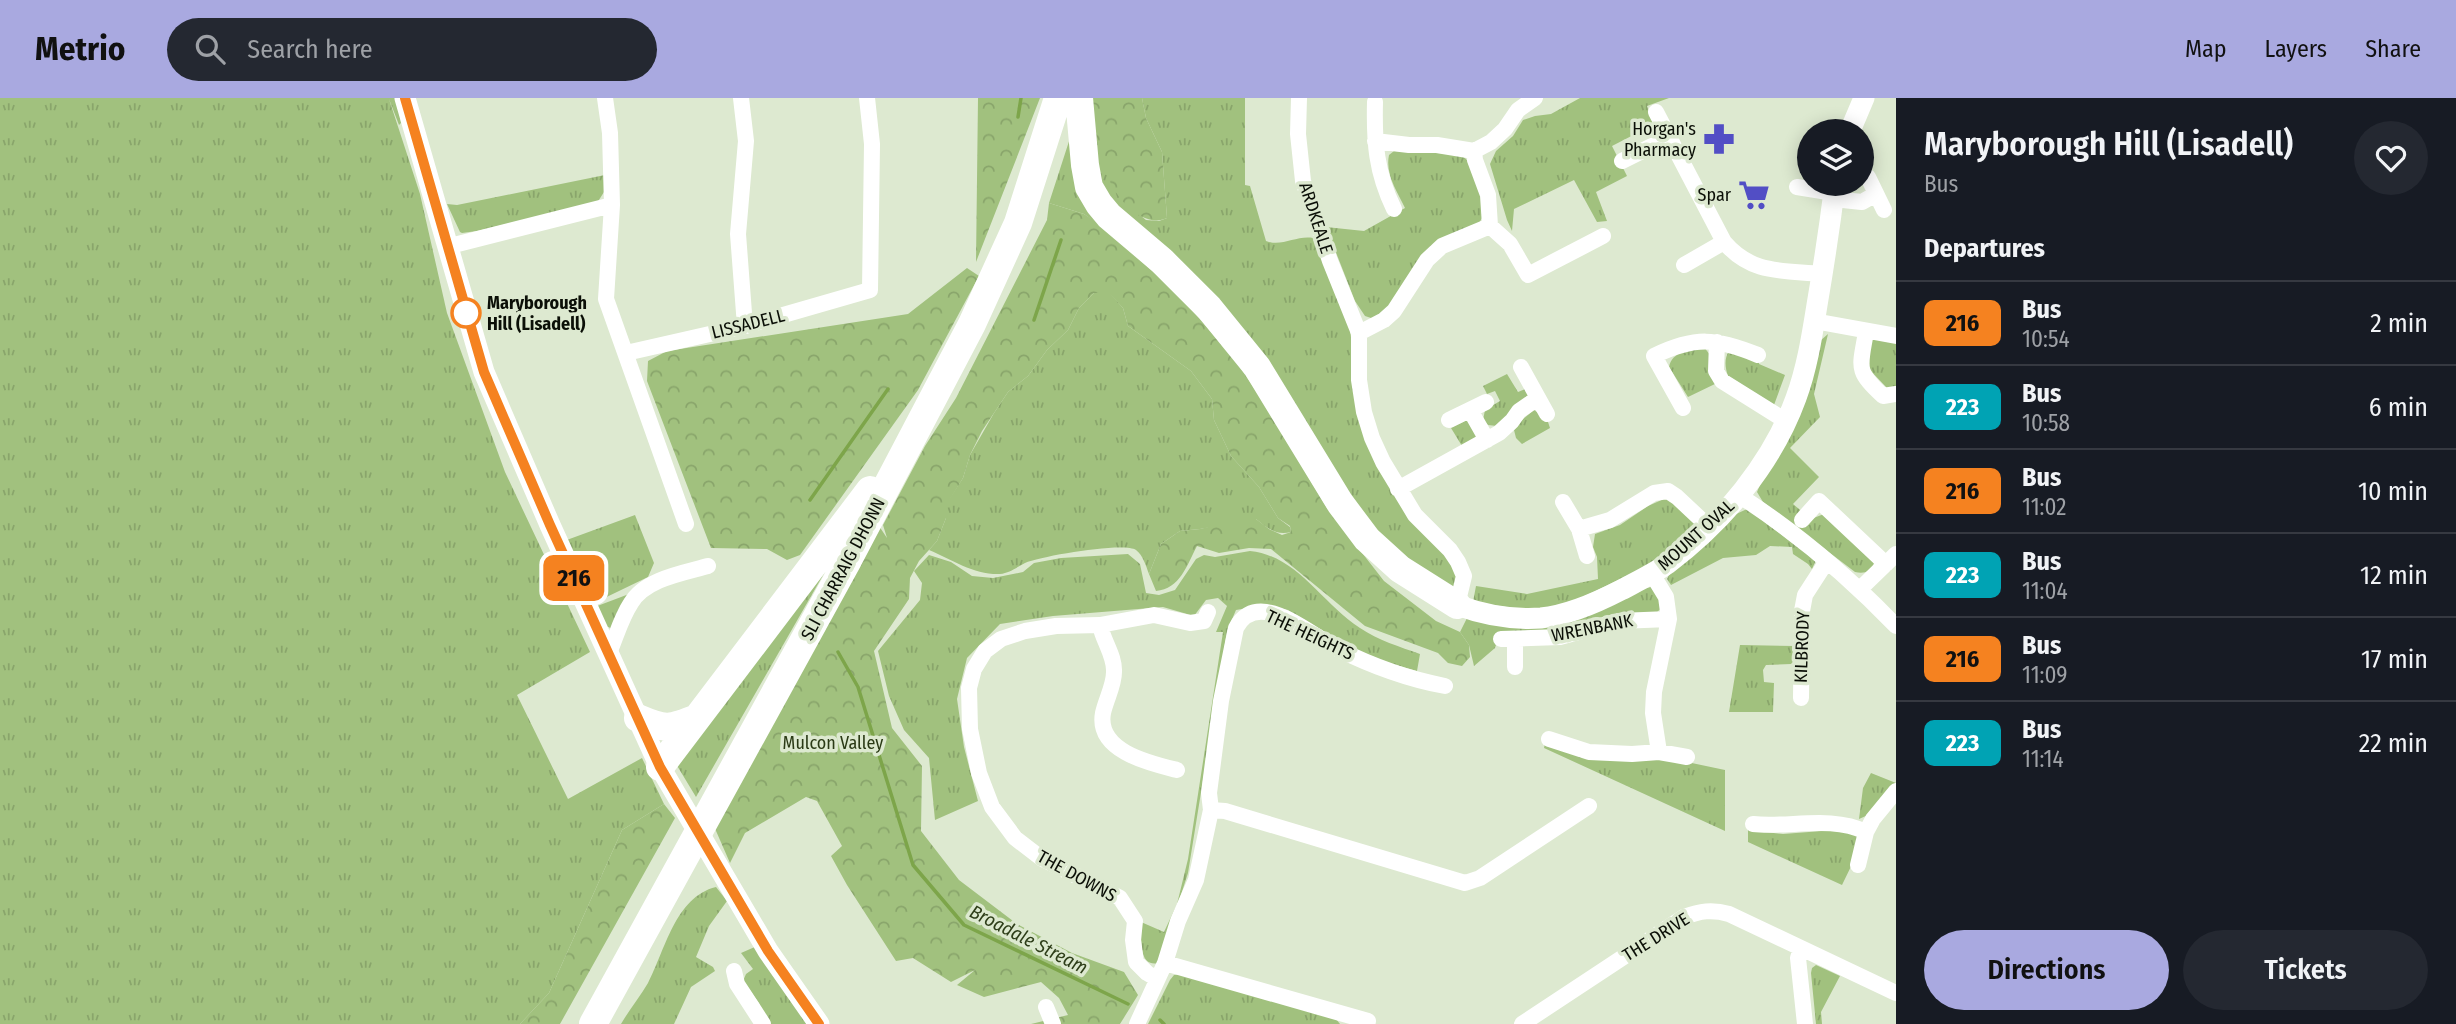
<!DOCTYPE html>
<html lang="en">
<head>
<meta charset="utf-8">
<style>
  :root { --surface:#171b24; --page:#242831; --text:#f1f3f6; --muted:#9ea1a6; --line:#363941; --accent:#a9a9e0 }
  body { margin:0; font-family:"Fira Sans Condensed",sans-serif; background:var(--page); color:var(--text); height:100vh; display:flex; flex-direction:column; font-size:26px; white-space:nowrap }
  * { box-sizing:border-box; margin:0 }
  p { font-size:23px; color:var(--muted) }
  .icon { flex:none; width:38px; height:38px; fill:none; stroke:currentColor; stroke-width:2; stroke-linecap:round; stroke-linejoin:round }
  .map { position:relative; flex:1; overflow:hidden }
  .details { display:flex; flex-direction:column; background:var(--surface); width:560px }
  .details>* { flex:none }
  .badge { padding:0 14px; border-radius:10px; font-size:24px; line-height:46px }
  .fabs { position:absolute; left:1797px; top:21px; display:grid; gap:14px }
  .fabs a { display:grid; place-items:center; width:77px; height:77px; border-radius:50%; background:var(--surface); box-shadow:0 4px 18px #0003; font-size:35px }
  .map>.badge { position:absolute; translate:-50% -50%; box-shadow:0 0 0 4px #fff }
  h2 { padding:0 28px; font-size:26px; line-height:63px }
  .round { display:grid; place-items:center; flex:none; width:74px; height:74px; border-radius:37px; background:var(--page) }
  .head { display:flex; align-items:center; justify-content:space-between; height:119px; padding:0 28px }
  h1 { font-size:33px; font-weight:600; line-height:52px }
  .button { display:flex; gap:14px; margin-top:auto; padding:14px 28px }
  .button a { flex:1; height:80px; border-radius:42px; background:var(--accent); color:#111; font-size:28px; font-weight:600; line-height:80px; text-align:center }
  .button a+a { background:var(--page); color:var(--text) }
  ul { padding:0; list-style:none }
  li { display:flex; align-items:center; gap:21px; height:84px; padding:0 28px; border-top:2px solid var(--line) }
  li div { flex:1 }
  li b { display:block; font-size:26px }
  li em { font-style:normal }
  li .badge { min-width:77px; font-weight:700; text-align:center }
  header { display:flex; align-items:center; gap:42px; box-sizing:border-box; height:98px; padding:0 35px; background:var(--accent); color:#111 }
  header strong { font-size:33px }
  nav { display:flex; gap:38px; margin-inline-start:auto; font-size:24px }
  .search { width:490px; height:63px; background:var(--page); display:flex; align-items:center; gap:18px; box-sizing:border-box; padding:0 24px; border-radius:38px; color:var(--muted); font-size:26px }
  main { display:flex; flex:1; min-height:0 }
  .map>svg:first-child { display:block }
  .grass { fill:url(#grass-tufts) }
  .forest { fill:url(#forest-crowns) }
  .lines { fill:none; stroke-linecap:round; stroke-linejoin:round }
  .stream { stroke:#7da54a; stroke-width:3.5 }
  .street { stroke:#fff; stroke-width:16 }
  .secondary { stroke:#fff; stroke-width:21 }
  .highway { stroke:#fff; stroke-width:28 }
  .line-casing { stroke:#fff; stroke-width:16 }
  .line { stroke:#f58220; stroke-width:10 }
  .stop-dot { fill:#fff; stroke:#f58220; stroke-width:3.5 }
  .labels { text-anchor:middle; stroke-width:7; stroke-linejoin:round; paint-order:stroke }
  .poi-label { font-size:18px; fill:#0b0f07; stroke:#dde9d0; text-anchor:end }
  .street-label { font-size:18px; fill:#0b0f07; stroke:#dde9d0 }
  .stop-label { font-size:18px; font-weight:bold; fill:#0b0f07; stroke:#dde9d0; text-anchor:start }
  .park-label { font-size:18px; fill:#2a3a15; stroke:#dde9d0 }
  .water-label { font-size:19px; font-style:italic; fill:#2e3e19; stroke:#dde9d0 }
</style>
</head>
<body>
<header>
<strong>Metrio</strong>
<div class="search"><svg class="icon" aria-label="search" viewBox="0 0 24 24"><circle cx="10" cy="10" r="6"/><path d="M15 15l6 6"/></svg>Search here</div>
<nav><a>Map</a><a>Layers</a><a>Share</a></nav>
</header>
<main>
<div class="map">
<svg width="1896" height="926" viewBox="0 0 1896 926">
  <defs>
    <pattern id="grass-tufts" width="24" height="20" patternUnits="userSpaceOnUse" patternTransform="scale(1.75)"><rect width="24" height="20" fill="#a1c17e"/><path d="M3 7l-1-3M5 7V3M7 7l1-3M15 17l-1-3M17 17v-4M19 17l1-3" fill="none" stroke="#89a56b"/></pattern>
    <pattern id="forest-crowns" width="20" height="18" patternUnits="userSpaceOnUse" patternTransform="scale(1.75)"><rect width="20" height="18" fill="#a1c17e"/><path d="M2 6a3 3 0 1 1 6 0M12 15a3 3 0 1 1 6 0" fill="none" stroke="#89a56b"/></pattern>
  </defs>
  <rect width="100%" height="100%" fill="#dde9d0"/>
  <!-- grass -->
  <path class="grass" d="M0,0H397L401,25L399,27L389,1L420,96L447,215L505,374L590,554L517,597L568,701L642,660L664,706L622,732L549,895L520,926H0Z
    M1142,0H1245V87L1250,88L1266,143C1282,149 1297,137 1313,140L1350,232L1364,333L1458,471L1457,490L1451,492L1381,443L1105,103L1089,24L1092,19L1125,105L1146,122L1159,123L1167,120L1162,54L1146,20Z
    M1580,0H1669L1647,8L1656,34L1653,40L1647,30L1612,48L1627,78L1596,94L1607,123L1597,124L1574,82L1514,111L1512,133L1507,122L1490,66L1496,53L1513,38L1523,22L1535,18L1551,16Z
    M1072,34L1123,144L1084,116L1049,105Z
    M1394,53L1459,56C1480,67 1480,96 1484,117L1479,125L1470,128L1391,210L1374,221L1365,218L1355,203L1326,129L1364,133L1405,110C1397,93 1385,76 1389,57Z
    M605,77L604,94L597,105L477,133L462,135L460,134L447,106L457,107Z
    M1109,194L1123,210L1128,228L1191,273L1212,301L1214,322L1231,358L1259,389L1278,420L1290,429L1291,434C1276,438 1267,430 1256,421L1200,431L1180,433L1161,446L1149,476C1146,468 1143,457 1136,452C1123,444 1042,458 1025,465C1017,469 1010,475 1000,476C975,477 952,462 929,452L937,443L946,420V406L963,380L970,357L994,315L1008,294L1028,278L1047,252L1068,232L1079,210L1094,195Z
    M1828,236L1814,296L1820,319L1790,350L1819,379L1793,406L1811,421L1824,416L1870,458L1874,465C1871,474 1864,476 1855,474L1763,404L1757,394L1820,243Z
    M1874,239L1896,242V290H1887L1868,270L1869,246Z
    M1704,249L1710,257L1717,285L1688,299L1669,269C1672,253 1690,252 1704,249Z
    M1729,253L1759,263V266L1785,277L1774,307L1728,278C1725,269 1724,261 1729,253Z
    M1507,276L1518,294L1528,290V297L1497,328L1488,327L1483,322L1485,312L1500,303L1495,293L1487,296L1483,288Z
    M1534,312L1547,321L1550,330L1522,346L1516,340L1514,332L1523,321Z
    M1465,323H1469L1477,334L1475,341L1462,348L1451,330Z
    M1666,400L1673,402L1698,429L1662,461L1562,509L1532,513L1473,504L1476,488L1527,496L1598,481L1597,459L1593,449L1595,436L1620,427L1648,408Z
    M1747,411L1816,462L1812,471L1808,466L1793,456L1792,449L1770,448L1756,457L1723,460L1671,487L1667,481L1669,477L1734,417Z
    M635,417L654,465L648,479L590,507L564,443Z
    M838,451L696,699L670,656Z
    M1250,453C1298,458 1321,505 1360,530C1378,542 1400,549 1420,556L1417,573L1367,559L1288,512L1265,507L1236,512L1227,533L1188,775L1159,865C1137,870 1142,839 1141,824L1164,834L1177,806L1188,761L1223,534H1216L1227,508L1218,500L1206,502L1194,518L1163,509L1053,518L1000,526L967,560L957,601L964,649L978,703L935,722L929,660L904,632L889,598L878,553L920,502L922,485L914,473L929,457L951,464L972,478L993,480L1023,474L1034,465L1061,460L1128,456L1140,466L1146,495L1159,497L1175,492L1196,461L1204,457L1215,459Z
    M1651,489L1664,508L1657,514L1568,531L1500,535L1495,550L1474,568L1469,547L1460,534L1467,520L1493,527Z
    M629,496L612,533L609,529L603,530L592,510Z
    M1740,547L1795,548V562L1791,566L1766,567L1763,572L1764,584L1774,585L1773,614H1729Z
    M1545,645L1668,660L1725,672V733L1544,650Z
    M1871,675L1896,685L1868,717L1859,721L1863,690Z
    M1748,732L1783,736L1835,732L1857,737L1858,754L1842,787L1748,744Z
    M716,789L727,803L709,828L696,859L713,869L715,873L691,889L674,926H621C629,912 640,899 648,885C665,853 675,799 716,789Z
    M757,848L808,926H767L759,905L743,883L746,876L753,871L741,855Z
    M1816,867L1840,878L1821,914L1822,926H1816L1811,875L1812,870Z
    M1181,876L1336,921L1340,926H1148L1170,882L1174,877Z"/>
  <!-- forest -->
  <path class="forest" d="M978,0H1040L976,164Z
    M1090,0H1142L1146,20L1162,54L1167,120C1144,131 1117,102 1109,81C1100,60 1093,23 1090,0Z
    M1049,105L1084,116L1101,127L1177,195L1233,259L1263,303L1327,410L1384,483L1436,523L1460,534L1469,547L1470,559L1462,568L1448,565L1438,555L1365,528L1271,451L1249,450L1219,455L1197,448C1187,467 1180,491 1156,493L1149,476L1161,446L1180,433L1200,431L1241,421H1256L1269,431L1282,437L1291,434L1290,428L1278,420L1259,389L1231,358L1214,322L1212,301L1191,273L1128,228L1123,210L1109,195H1094L1079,210L1068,232L1047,252L1028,278L1008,294L982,333L970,357L963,380L947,406L946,420L937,443L919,463L910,480L909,501L874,553L892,630L922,668L921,733L959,782L1017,826L1072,855L1124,874L1138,897L1120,926H1031L1068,917L1059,900L1041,884L984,899L957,887L975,872L951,884L913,860L896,863L847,787L831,758L842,748L817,703L806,699L745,735L730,765L713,726L879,428L887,440L883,427L925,348L956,300L1047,122Z
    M967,170L979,178L918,292L800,457L787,462L767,451L711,450L647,283L648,263L667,253L908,216Z
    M664,706L675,720L560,926H520L549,895L622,732Z"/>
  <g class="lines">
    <!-- stream -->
    <path class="stream" d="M1018,19L1021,0
      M1034,222L1061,142
      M810,402L888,291
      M838,554L858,589L913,767L964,827L1128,906
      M1160,922L1164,926"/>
    <!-- street -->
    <path class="street" d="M605,0L610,35L612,107
      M741,0L746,43L738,136L745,228
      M1299,0L1298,36L1303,83L1330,163L1359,235V282L1364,314L1372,340L1383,364L1415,417L1450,452L1458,464L1464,478L1457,507
      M1375,4C1374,44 1376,74 1394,111
      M1656,14L1724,144C1752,177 1783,172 1822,176
      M1375,43L1409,47H1437L1474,53L1491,44L1505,31L1518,12L1535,0
      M1474,53L1475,62L1488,97L1490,128L1510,146L1528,177L1603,138
      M1622,63L1668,40
      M1868,79L1884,112
      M1797,89L1834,95
      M1833,101L1862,104L1876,96
      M446,149L612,107L606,201L686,426
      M1684,167L1724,144
      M1814,223L1896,238
      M1866,234C1860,270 1855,272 1883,298L1896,296
      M1359,235L1384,222L1394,213L1427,162L1442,148L1490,128
      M1717,244L1716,273L1722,283L1786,323
      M626,255L745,228L870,192L872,46L867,0
      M1521,269L1547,316
      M1683,310L1654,258C1695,238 1716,240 1758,257
      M1470,312L1487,342
      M1449,322L1486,304
      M1398,391L1499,335L1512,323L1519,313L1538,300
      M1740,398C1797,435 1848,478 1896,528
      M1563,404L1579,431L1587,458
      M1802,422L1819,403L1886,466
      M1579,431L1610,422L1654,395L1668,393L1677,399L1710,430
      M1652,476L1666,499L1669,521L1654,594L1653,615L1659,654
      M1860,491L1896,456
      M1100,527C1103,543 1115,558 1114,574C1114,588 1106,601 1103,615C1096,653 1149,665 1177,672
      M1501,541L1560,539L1619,523L1669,521
      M609,555C616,539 621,520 631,505C645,481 683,475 708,468
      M1515,569V542
      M1445,588C1408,581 1372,568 1338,551C1317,540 1289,517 1266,514C1252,512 1242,518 1236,530L1221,603L1209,695L1211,712L1225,713L1465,785L1480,780L1589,708
      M1801,600L1802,513L1805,497L1827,463
      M1549,641L1589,654L1632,656L1659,654L1687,659
      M1753,726C1789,730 1831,717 1866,734
      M1858,767L1866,734L1873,721L1896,693
      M1801,850L1798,860L1805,926
      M1165,865L1368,923
      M734,873L737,886L763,926
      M1157,881L1147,875L1136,864L1133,842L1135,823L1120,800L1041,760L1015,740L992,709L979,675L970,631L969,590L974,571L985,553L1001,541L1025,533L1056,528L1100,527L1154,517L1190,525L1204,523L1208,514
      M1046,909L1053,926
      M1137,926L1165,865L1178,823L1196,782L1211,712
      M1522,926L1684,819C1700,813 1712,811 1729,816L1896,895"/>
    <!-- secondary -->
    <path class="secondary" d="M405,0L484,274L550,427L660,669L768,853L819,926
      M1850,33L1864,0
      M1457,507C1484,517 1512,522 1541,520C1569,517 1596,505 1621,492C1636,484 1653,476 1667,466C1723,424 1772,366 1796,300C1807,270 1812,238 1817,207C1824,166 1830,126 1835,86"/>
    <!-- highway -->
    <path class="highway" d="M1079,0L1085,67L1089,89L1099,106L1109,118L1162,163L1209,210L1257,269L1340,405L1367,441L1400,471L1457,507
      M638,620C666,632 669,631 697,620
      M660,669L870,392
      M593,926L847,464L972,226L1018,125L1058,0"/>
  </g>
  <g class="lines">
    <defs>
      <path id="line" d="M405,0L484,274L550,427L660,669L768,853L819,926"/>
    </defs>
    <!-- line casing -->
    <use href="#line" class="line-casing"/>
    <!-- line -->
    <use href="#line" class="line"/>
  </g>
  <!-- icons -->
  <defs>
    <symbol id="pharmacy-bare" viewBox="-9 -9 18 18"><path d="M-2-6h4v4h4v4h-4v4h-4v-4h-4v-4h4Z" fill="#524ec5" stroke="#dde9d0" stroke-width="2.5" paint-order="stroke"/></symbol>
    <symbol id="supermarket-bare" viewBox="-9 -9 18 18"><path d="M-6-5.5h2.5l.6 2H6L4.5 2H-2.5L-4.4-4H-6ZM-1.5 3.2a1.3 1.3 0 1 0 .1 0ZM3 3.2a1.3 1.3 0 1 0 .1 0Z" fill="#524ec5" stroke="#dde9d0" stroke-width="2.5" paint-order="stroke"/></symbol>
  </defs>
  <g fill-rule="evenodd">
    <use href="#pharmacy-bare" x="1697" y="19" width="44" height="44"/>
    <use href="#supermarket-bare" x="1732" y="75" width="44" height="44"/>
  </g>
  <!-- markers -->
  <circle class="stop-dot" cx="466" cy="215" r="14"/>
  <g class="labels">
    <!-- poi labels -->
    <g class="poi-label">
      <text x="1696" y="37">Horgan's<tspan x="1696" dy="21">Pharmacy</tspan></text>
      <text x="1731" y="103">Spar</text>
    </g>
    <!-- street labels -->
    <g class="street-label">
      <text transform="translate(1316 120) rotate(72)" y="6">ARDKEALE</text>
      <text transform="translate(748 226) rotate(-14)" y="6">LISSADELL</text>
      <text transform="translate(1696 437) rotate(-42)" y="6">MOUNT OVAL</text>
      <text transform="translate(843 471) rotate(-62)" y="6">SLI CHARRAIG DHONN</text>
      <text transform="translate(1592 530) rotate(-11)" y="6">WRENBANK</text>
      <text transform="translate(1310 537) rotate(25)" y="6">THE HEIGHTS</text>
      <text transform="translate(1802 549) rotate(-88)" y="6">KILBRODY</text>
      <text transform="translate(1077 778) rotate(29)" y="6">THE DOWNS</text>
      <text transform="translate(1656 839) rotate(-32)" y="6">THE DRIVE</text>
    </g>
    <!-- stop labels -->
    <g class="stop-label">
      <text x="487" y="211">Maryborough<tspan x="487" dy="21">Hill (Lisadell)</tspan></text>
    </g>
    <!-- park labels -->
    <g class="park-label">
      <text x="833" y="651">Mulcon Valley</text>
    </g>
    <!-- water labels -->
    <g class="water-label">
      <text transform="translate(1029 841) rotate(27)" y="7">Broadale Stream</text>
    </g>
  </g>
</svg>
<div class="fabs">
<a><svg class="icon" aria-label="layers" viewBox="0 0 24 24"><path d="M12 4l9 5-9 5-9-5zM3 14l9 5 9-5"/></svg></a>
</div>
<b class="badge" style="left:574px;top:480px;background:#f58220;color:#111">216</b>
</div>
<section class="details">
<div class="head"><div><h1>Maryborough Hill (Lisadell)</h1><p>Bus</p></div><a class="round"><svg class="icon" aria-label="heart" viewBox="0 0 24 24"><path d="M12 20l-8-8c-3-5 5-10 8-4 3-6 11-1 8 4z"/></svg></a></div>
<h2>Departures</h2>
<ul>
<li><span class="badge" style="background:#f58220;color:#111">216</span><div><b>Bus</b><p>10:54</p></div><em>2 min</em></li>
<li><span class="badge" style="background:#00a3b4;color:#fff">223</span><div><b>Bus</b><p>10:58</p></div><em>6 min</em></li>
<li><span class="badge" style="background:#f58220;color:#111">216</span><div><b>Bus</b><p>11:02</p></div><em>10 min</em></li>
<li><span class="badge" style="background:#00a3b4;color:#fff">223</span><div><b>Bus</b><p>11:04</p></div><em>12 min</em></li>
<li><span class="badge" style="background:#f58220;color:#111">216</span><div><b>Bus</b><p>11:09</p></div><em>17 min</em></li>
<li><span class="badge" style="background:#00a3b4;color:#fff">223</span><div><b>Bus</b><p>11:14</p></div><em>22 min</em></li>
</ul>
<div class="button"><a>Directions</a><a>Tickets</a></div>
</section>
</main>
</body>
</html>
